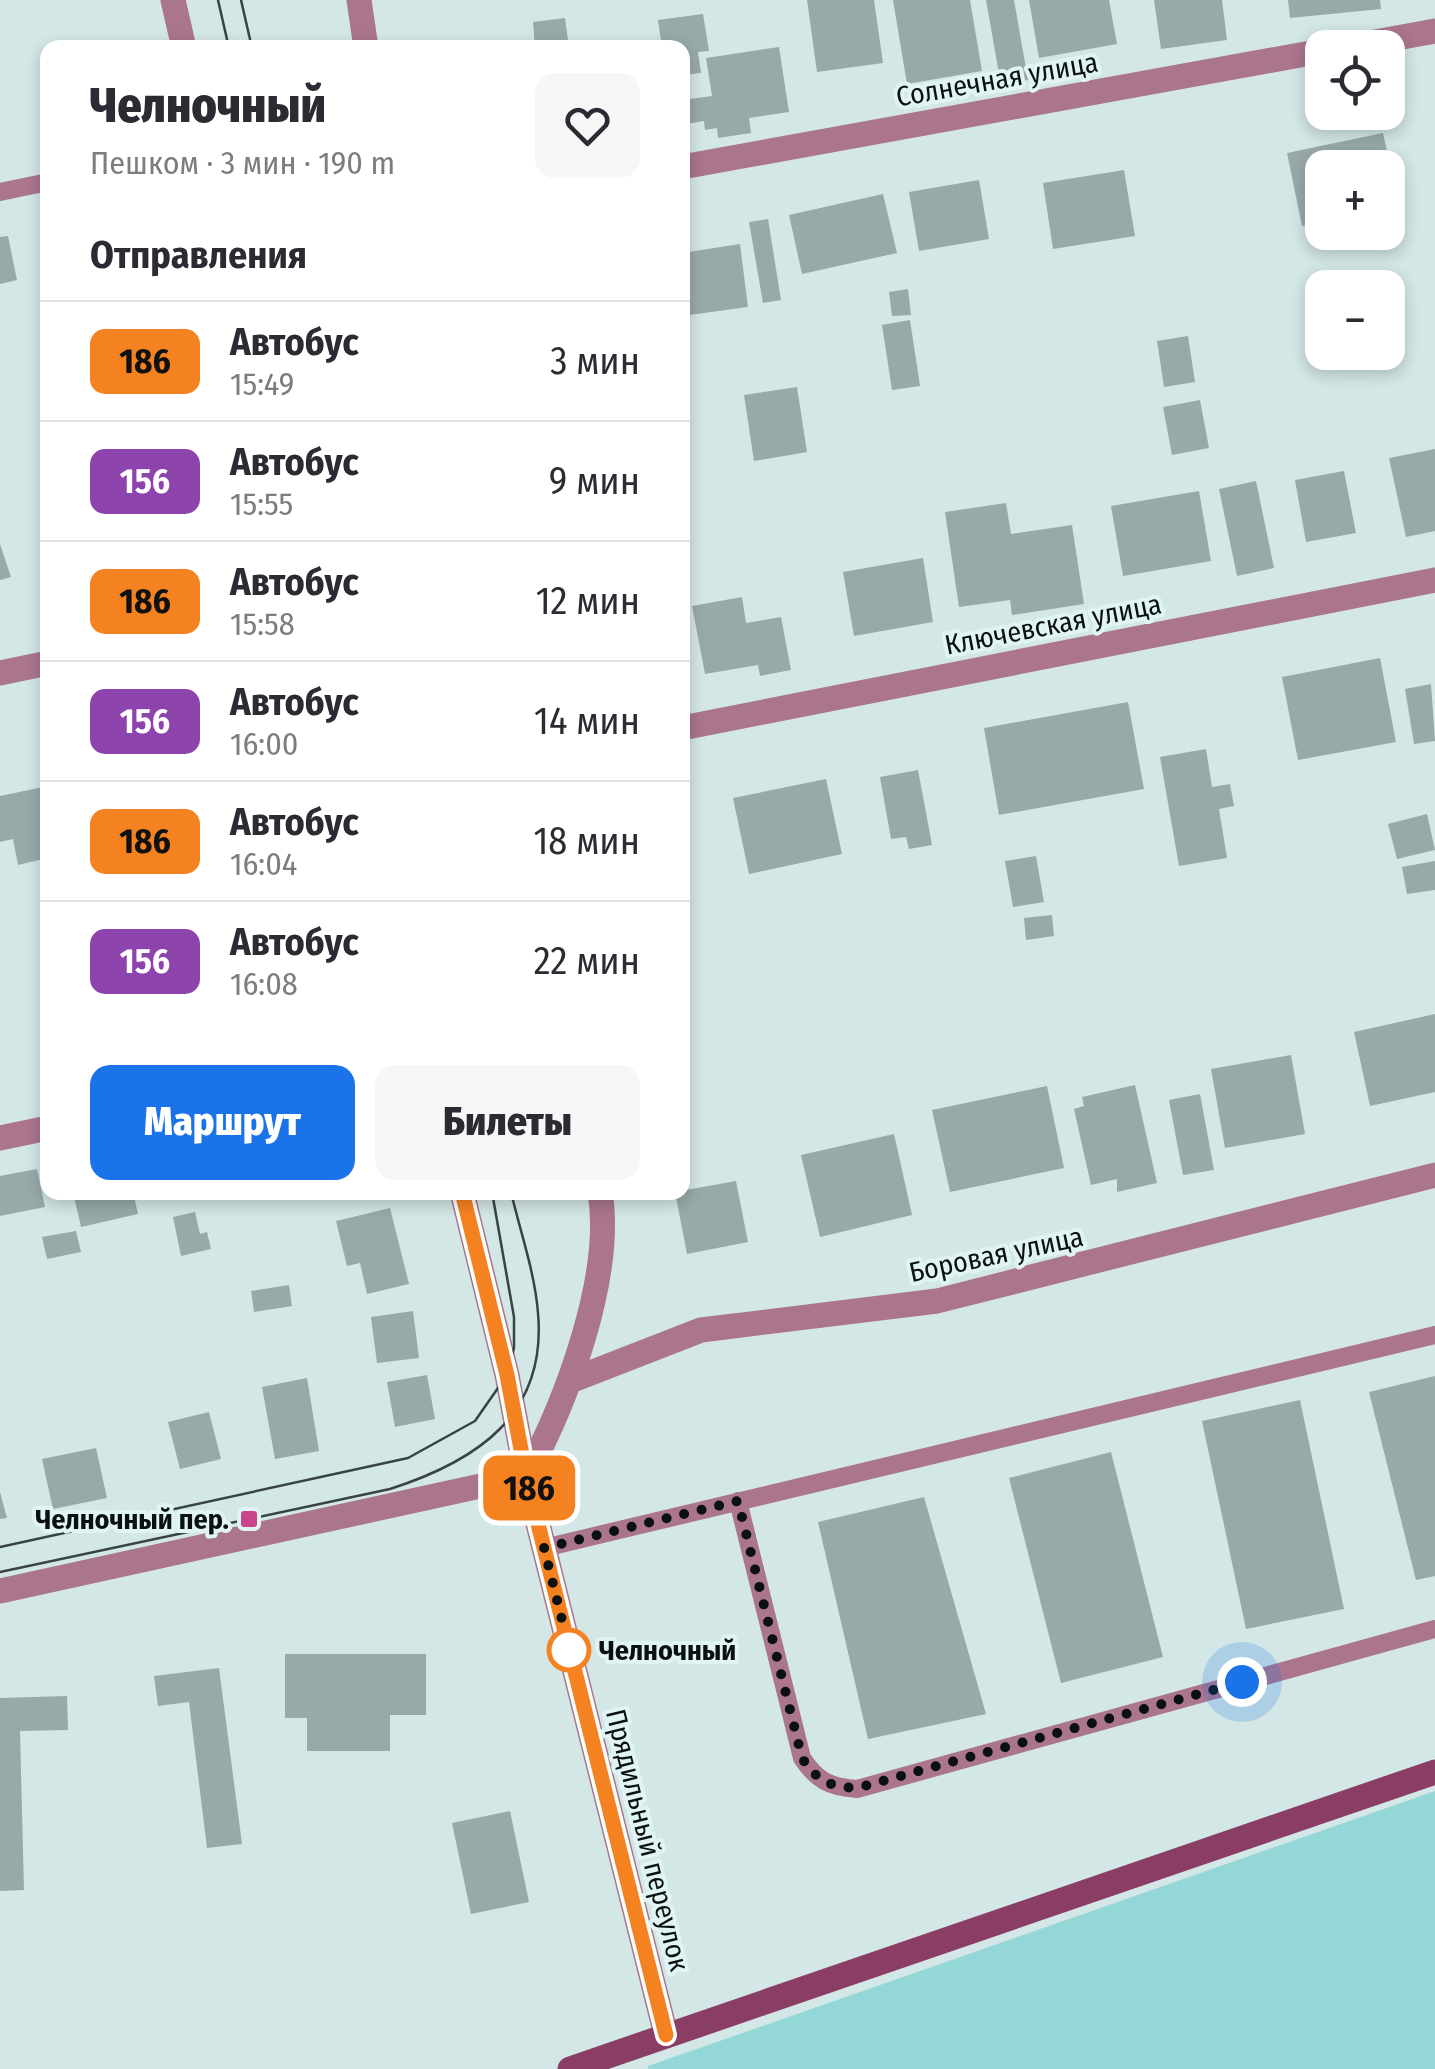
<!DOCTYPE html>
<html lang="ru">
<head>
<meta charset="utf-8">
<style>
  :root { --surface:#fff; --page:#f7f7f7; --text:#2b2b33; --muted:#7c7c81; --line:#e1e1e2; --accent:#1a73e8 }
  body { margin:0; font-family:"Fira Sans Condensed",sans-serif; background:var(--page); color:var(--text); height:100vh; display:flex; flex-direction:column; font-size:38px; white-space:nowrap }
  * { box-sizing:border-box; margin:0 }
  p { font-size:32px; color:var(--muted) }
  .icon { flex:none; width:55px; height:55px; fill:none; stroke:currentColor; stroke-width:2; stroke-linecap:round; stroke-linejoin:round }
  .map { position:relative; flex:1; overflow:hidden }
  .side { position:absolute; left:40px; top:40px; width:650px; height:1160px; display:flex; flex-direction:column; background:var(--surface); border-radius:20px; box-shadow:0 5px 15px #0003 }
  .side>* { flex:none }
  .badge { padding:0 20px; border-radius:15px; font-size:35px; line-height:65px }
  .tools { position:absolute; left:1305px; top:30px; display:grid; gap:20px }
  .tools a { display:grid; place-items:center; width:100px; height:100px; border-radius:20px; background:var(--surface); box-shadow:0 5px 15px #0003; font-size:50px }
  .you { position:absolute; width:50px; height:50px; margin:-25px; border:8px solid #fff; border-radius:50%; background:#1a73e8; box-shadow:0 0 0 15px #1a73e833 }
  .map>.badge { position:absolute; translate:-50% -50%; box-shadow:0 0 0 5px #fff }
  h2 { padding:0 50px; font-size:38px; line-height:90px }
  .round { display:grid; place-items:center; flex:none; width:105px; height:105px; border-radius:20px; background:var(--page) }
  .headline { display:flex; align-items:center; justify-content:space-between; height:170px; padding:0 50px }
  h1 { font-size:48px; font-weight:800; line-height:75px }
  .cta { display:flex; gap:20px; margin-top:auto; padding:20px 50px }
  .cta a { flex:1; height:115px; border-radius:20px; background:var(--accent); color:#fff; font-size:40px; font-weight:800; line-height:115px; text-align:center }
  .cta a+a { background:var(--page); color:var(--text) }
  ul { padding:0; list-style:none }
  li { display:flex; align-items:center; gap:30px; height:120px; padding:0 50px; border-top:2px solid var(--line) }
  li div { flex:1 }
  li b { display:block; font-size:38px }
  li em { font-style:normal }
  li .badge { min-width:110px; font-weight:700; text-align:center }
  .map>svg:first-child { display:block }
  .green { fill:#93d8d7 }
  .building { fill:#97aaa9 }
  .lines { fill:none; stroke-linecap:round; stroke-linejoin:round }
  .service { stroke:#ab758d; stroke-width:18 }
  .minor { stroke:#ab758d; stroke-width:25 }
  .tertiary { stroke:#ab758d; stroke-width:25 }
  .secondary { stroke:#8b3e65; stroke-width:25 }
  .tram { stroke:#3a4343; stroke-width:2.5 }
  .line-casing { stroke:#fff; stroke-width:22 }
  .line { stroke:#f58220; stroke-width:15 }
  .walk { stroke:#0b1111; stroke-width:10; stroke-dasharray:0 18 }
  .poi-dot { fill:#c9468c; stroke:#e0f4f4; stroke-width:4 }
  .stop-dot { fill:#fff; stroke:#f58220; stroke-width:5 }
  .labels { text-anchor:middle; stroke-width:8; stroke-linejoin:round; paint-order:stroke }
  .street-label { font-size:28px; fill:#0b1111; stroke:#e0f4f4 }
  .poi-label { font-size:28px; font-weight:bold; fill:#0b1111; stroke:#e0f4f4; text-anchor:end }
  .stop-label { font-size:28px; font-weight:bold; fill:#0b1111; stroke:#e0f4f4; text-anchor:start }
</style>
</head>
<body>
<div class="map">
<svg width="1435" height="2069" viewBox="0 0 1435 2069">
  <rect width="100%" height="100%" fill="#d3e7e6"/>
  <!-- green -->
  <path class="green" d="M1435,1791V2069H648V2066Z"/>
  <!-- building -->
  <path class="building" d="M807,0H874L883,63L817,72Z
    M893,0H970L982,71L907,84Z
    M986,0H1014L1028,80L1001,85Z
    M1029,0H1109L1117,44L1039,58Z
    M1154,0H1222L1227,40L1161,49Z
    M1288,0H1380L1381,9L1290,18Z
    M703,14L709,51L698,52L701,73L682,75V48H662L658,20Z
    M565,18L569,48H535L533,22Z
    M779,47L789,112L749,118L751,133L718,138L717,128L705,130L704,121L686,124L682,100L712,96L706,58Z
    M1383,133L1399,206L1388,208V168H1322V222L1302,226L1287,153Z
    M1124,170L1135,236L1053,249L1043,183Z
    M979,180L989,239L919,251L909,192Z
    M883,194L897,253L802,274L789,215Z
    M768,219L781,300L763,303L749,222Z
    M8,236L17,280L0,284V237Z
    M740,244L748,307L682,316V253Z
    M908,289L911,315L892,316L889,292Z
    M910,320L920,386L892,390L882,325Z
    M1188,336L1195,382L1164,387L1157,341Z
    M797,387L807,452L754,461L744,395Z
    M1200,400L1209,448L1172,455L1163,407Z
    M1435,449V531L1406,537L1389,458Z
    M1344,471L1356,533L1306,542L1295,480Z
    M1256,481L1274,568L1237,576L1219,489Z
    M1199,491L1211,561L1123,576L1111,506Z
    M1006,503L1011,534L1072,525L1084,604L1012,615L1010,600L959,607L945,512Z
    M48,527V556L46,557L40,528Z
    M0,544L11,577L0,580Z
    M923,558L933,622L854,636L843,572Z
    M742,597L746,623L781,617L791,670L760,676L758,665L705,674L692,606Z
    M1380,658L1396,742L1298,760L1282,677Z
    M1431,684L1435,741L1414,744L1405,689Z
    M1128,702L1144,789L999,815L984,728Z
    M1206,749L1212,787L1230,784L1234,806L1219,809L1227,858L1179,866L1160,757Z
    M918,770L932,845L909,849L906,837L891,839L880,777Z
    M826,779L842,854L749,874L733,798Z
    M48,786V858L18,865L13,839L0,842V796Z
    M1427,814L1435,850L1397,859L1388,824Z
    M1036,856L1044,902L1013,907L1005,861Z
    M1435,861V890L1407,894L1402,867Z
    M1052,915L1054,936L1026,940L1024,918Z
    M1435,1014V1092L1370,1106L1354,1032Z
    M1291,1055L1305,1134L1225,1148L1211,1069Z
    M1135,1085L1157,1183L1117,1192V1179L1091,1185L1074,1109L1084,1106L1082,1097Z
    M1047,1086L1064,1168L950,1192L932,1110Z
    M1200,1094L1214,1170L1183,1175L1169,1100Z
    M894,1134L912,1215L820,1237L801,1155Z
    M37,1169L45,1207L0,1216V1176Z
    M736,1181L748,1242L687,1254L675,1192Z
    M73,1192H133L138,1214L81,1227Z
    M390,1208L409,1284L367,1294L360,1263L347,1266L336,1221Z
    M195,1212L200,1234L207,1232L211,1249L181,1256L173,1217Z
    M76,1231L81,1252L47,1259L42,1237Z
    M289,1285L292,1306L254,1312L251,1291Z
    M413,1311L419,1358L377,1363L371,1317Z
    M427,1375L435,1419L395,1427L387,1382Z
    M1435,1376V1576L1416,1580L1369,1392Z
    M307,1378L319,1451L275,1459L262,1387Z
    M1300,1400L1344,1609L1246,1629L1202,1421Z
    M209,1412L221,1459L180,1469L168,1422Z
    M96,1448L107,1498L53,1509L42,1459Z
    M1111,1452L1163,1657L1061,1683L1009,1478Z
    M0,1492L7,1518L0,1519Z
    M924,1497L986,1714L868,1739L818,1522Z
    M285,1654H426V1715H390V1751H307V1718H285Z
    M219,1668L242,1844L207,1848L189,1702L158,1706L154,1676Z
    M67,1696L68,1730L20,1731L24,1890L0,1891V1698Z
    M510,1811L529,1902L471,1914L452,1823Z"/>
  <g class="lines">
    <!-- service -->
    <path class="service" d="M0,192L48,182
      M738,1501L802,1758C817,1781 830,1787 857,1789L1435,1629
      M544,1548L1435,1335"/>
    <!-- minor -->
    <path class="minor" d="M359,0L366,48
      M1342,48L1435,31
      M682,167L1322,51
      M0,673L48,663
      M682,728L1435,580
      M0,1138L48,1128
      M570,1381L701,1330L937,1301L1435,1175
      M0,1591L526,1476C566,1403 614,1276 600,1192"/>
    <!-- tertiary -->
    <path class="tertiary" d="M173,0L184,48
      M462,1192L507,1375L526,1476L666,2035"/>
    <!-- secondary -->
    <path class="secondary" d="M570,2069L1435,1772"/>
    <!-- tram -->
    <path class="tram" d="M218,0L229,48
      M241,0L252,48
      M0,1547L408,1458L475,1421L507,1375L514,1348V1317L492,1192
      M0,1572L390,1489C477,1461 547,1415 538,1313C535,1273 520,1231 511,1192"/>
  </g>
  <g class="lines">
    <defs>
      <path id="line" d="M462,1192L507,1375L526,1476L666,2035"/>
    </defs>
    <!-- line casing -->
    <use href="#line" class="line-casing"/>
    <!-- line -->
    <use href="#line" class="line"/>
    <!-- walk -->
    <path class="walk" d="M569,1650L572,1660L544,1548L738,1501L802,1758C817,1781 830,1787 857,1788L1242,1682"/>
  </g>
  <!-- markers -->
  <rect class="poi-dot" x="239" y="1509" width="20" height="20" rx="5"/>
  <circle class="stop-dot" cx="569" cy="1650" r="20"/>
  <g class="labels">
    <!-- street labels -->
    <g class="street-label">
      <text transform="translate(997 79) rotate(-10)" y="10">Солнечная улица</text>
      <text transform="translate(1053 624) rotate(-11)" y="10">Ключевская улица</text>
      <text transform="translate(996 1254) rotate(-12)" y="10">Боровая улица</text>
      <text transform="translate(648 1840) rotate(76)" y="10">Прядильный переулок</text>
    </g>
    <!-- poi labels -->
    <g class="poi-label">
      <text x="229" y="1529">Челночный пер.</text>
    </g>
    <!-- stop labels -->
    <g class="stop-label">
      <text x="599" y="1660">Челночный</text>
    </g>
  </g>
</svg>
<div class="tools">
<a><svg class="icon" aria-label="locate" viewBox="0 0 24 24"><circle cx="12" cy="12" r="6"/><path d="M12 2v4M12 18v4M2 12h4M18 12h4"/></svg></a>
<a>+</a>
<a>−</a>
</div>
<div class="you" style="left:1242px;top:1682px"></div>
<b class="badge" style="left:529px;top:1488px;background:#f58220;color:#111">186</b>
<section class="side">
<div class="headline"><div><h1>Челночный</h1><p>Пешком · 3 мин · 190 m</p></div><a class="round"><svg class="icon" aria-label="heart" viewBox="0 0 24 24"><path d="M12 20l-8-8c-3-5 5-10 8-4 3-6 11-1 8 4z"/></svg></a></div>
<h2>Отправления</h2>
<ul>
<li><span class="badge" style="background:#f58220;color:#111">186</span><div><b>Автобус</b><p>15:49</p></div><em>3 мин</em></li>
<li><span class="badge" style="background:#8e44ad;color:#fff">156</span><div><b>Автобус</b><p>15:55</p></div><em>9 мин</em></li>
<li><span class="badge" style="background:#f58220;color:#111">186</span><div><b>Автобус</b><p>15:58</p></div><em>12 мин</em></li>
<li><span class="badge" style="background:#8e44ad;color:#fff">156</span><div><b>Автобус</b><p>16:00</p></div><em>14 мин</em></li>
<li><span class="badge" style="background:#f58220;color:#111">186</span><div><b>Автобус</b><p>16:04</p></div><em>18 мин</em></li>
<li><span class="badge" style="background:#8e44ad;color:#fff">156</span><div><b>Автобус</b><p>16:08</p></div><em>22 мин</em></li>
</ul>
<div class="cta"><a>Маршрут</a><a>Билеты</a></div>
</section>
</div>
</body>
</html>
